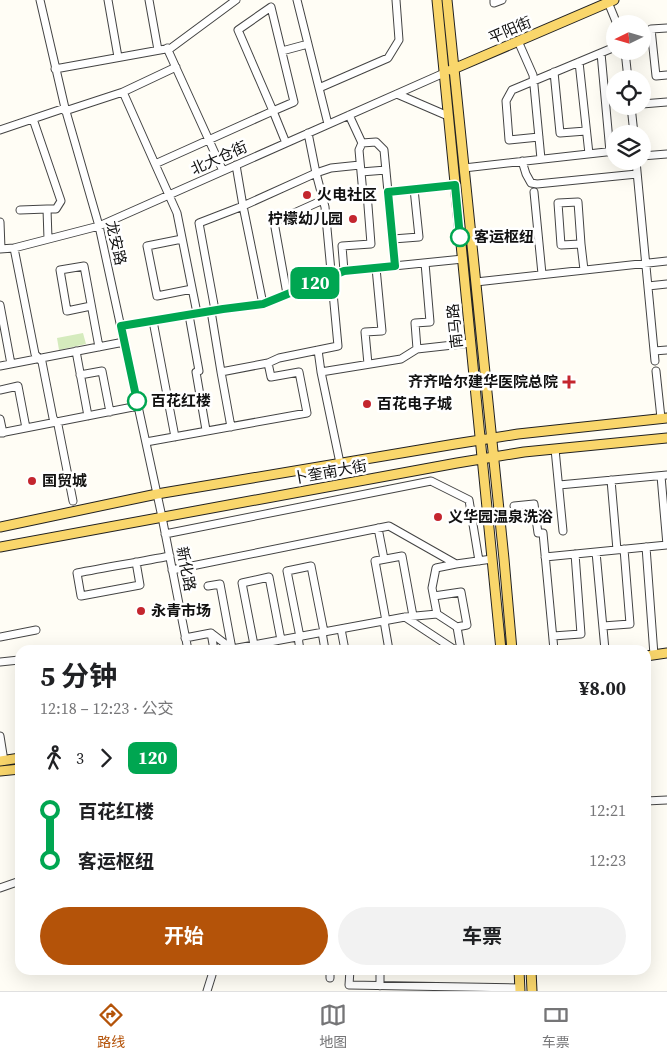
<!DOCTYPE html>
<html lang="zh">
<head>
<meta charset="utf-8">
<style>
  :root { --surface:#fff; --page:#f2f2f2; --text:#202124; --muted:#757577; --line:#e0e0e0; --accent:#b45309 }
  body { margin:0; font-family:"Source Serif 4","Noto Sans SC",serif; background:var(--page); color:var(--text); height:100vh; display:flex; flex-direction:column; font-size:19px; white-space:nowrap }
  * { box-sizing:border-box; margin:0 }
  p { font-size:16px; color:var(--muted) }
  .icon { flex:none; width:28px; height:28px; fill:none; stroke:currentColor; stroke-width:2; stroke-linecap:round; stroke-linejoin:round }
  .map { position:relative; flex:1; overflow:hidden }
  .details { position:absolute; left:15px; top:645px; width:636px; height:330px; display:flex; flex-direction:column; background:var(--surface); border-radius:15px; box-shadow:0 5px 20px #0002 }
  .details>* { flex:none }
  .badge { padding:0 10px; border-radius:8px; font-size:18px; line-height:32px }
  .needle { width:32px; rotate:265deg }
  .controls { position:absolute; left:606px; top:15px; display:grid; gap:10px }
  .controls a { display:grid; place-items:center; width:45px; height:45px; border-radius:50%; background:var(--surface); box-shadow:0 5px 20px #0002; font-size:25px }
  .map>.badge { position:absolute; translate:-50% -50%; box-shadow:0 0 0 2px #fff }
  .legs { display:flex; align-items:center; gap:8px; height:55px; padding:0 25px; font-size:16px }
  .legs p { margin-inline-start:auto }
  .overview { display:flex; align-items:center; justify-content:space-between; height:85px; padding:0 25px }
  h1 { font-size:28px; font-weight:700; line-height:38px }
  .button { display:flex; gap:10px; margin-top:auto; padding:10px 25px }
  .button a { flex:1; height:58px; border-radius:30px; background:var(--accent); color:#fff; font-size:20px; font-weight:700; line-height:58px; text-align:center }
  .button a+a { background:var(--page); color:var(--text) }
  ul { padding:0 25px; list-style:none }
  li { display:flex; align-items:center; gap:18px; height:50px; font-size:19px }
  li i { display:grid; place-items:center; width:8px; height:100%; margin:0 6px; background:currentColor }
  li i::after { content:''; width:12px; height:12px; margin:-6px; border:4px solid; border-radius:50%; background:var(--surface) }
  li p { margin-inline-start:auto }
  li:first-child i { background:linear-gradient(#0000 50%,currentColor 0) }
  li:last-child i { background:linear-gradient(currentColor 50%,#0000 0) }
  .tabs { display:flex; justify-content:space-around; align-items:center; height:70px; border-top:1px solid var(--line); background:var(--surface); font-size:14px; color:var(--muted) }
  .tabs a { display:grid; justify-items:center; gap:2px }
  .tabs .current { color:var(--accent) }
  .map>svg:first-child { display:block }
  .green { fill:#d5ebbd }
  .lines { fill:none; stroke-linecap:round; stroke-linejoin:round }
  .minor-casing { stroke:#444; stroke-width:9 }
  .major-casing { stroke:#222; stroke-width:11 }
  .minor { stroke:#fff; stroke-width:7 }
  .major { stroke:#f9d66b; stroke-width:9 }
  .line-1-casing { stroke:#fff; stroke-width:11 }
  .line-1 { stroke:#00a651; stroke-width:8 }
  .poi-dot { fill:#c4262e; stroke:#fff; stroke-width:2 }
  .stop-1-dot { fill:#fff; stroke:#00a651; stroke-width:2.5 }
  .labels { text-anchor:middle; stroke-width:5; stroke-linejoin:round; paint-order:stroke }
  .street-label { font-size:15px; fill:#111; stroke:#fff }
  .poi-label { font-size:15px; font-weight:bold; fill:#111; stroke:#fff; text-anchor:start }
  .stop-label { font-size:15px; font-weight:bold; fill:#111; stroke:#fff; text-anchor:start }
</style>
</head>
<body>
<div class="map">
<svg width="667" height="991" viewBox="0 0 667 991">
  <rect width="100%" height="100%" fill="#fffdf5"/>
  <!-- green -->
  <path class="green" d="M83,333L86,344L59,350L57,338Z"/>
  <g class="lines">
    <defs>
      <path id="minor" d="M40,0L65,108L99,226L162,517L188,650
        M108,0L118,57
        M149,0L158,50
        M297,0L328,124
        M494,0V3L502,0
        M608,2L617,24
        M667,28L651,29L656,76L667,75
        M518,41L533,75L541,159
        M167,48L223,171
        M282,51L308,44
        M625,51L628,79
        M601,53L610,152
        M579,62L589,154
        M55,69L171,48L236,0
        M554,72L560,133L586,131
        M319,88L388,58L399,40L396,0
        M123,92L176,67
        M397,94L448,116
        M642,104L667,102
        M631,106L634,134
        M65,111L123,92L155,164
        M349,115L362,143L359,150L361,172L386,170
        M33,119L61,201L56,209H47L48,239
        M0,130L65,108
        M539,137L509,140L506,101L512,90L615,47
        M362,143L376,142L384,150L388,192
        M642,156L667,154
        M522,161L526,174L531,183L537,184L637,174
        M636,161L655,361
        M236,165L243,206L316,173L308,133
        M464,168L615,151
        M534,192L542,274
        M578,202L581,244L561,245L558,203Z
        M20,210L47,209
        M0,222L1,249
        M182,239L147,246L157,296L192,289
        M393,239L419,237L414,189
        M581,244L584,270
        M14,248L35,354L42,362L53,418L58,425L73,501
        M0,249L14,248L99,226L444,73
        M395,266L388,192L455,185
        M344,271L342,246L371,244L367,193L363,194L361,172
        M476,282L667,261
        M648,286L667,284
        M287,294L274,222L323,200
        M0,305L11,364
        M91,306L67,311L60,270L84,266L99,347
        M215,310L199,223L243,206L263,304
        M197,313L177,213L155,164L273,111L238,30L271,7L294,102L273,111L286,143
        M189,315L199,371L196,372L206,430
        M153,321L175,437
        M121,326L223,309L263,304L344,271L463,259
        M417,349L415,323L430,322L425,263
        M318,350L321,372
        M76,351L88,416
        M654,351L667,350
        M268,363L279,358L338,346L325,207L316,173L331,168L360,165
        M368,364L365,332L382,331L376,268
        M0,366L124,342
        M656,371L661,418
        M221,372L231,427
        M80,375L102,371L110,412
        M0,390L18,386L26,428
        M0,419L3,433
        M0,433L138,406
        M146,442L307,413L299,372L271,377L268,363L221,372L211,311
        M555,449L563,531
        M340,463L321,372L401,359L417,349L471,343
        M611,480L617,550
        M559,485L667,475
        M514,506L534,504L538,533H543L554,650
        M378,528L384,559
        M165,534L431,481L469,500L479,561
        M646,547L654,655
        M596,552L605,650
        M545,557L667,545L661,476
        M136,562L140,585L81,596L77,573C108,567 139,562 170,556
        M172,570L389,526L456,564L492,559
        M208,586L220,584L232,649
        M434,596L461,592L467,625L457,627L437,614
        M405,617L455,650
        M384,621L389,650
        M386,621L375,561L402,556L413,616
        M603,626L630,624L624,549
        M457,627L461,650
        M341,629L345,650
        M322,632L325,650
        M211,633L214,650
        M553,636L581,634L575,554
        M0,637L36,630
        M298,637L300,650
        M300,637L287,571L311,566L324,632
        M185,638L211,633L232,649L405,617L437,614L432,588L436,568L456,564
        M254,645L242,583L269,577L281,640
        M0,662L19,660L20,663
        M0,736L4,761
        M646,801L667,800
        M0,888L20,881
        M330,970V978
        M350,970L349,985L520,988
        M380,986V970
        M207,991L212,975V970"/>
      <path id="major" d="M437,0L501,650
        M447,0L504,559L512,650
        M451,70L614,0
        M0,527L157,494L455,444L518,434L667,418
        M0,547L457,463L524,452L667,438
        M646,656L667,653
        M0,761L20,758
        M0,771L20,769
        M519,970L520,991
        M531,970L532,991"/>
    </defs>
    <!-- minor casing -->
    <use href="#minor" class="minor-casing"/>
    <!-- major casing -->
    <use href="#major" class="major-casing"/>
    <!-- minor -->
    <use href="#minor" class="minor"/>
    <!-- major -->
    <use href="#major" class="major"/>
  </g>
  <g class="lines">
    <defs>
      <path id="line-1" d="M137,401L121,326L223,309L263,304L344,271L395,266L388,192L455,185L460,237"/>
    </defs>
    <!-- line-1 casing -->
    <use href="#line-1" class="line-1-casing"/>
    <!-- line-1 -->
    <use href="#line-1" class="line-1"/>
  </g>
  <!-- markers -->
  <g class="poi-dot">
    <circle cx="307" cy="195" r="5"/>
    <circle cx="353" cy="219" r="5"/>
    <path d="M566.5 374.5h5v5h5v5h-5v5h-5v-5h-5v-5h5z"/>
    <circle cx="367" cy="404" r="5"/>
    <circle cx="32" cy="481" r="5"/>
    <circle cx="438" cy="517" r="5"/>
    <circle cx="141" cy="611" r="5"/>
  </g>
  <g class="stop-1-dot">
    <circle cx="460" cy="237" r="9"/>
    <circle cx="137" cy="401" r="9"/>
  </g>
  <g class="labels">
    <!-- street labels -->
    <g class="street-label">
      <text transform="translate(510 30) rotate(-23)" y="5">平阳街</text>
      <text transform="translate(219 158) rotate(-24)" y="5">北大仓街</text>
      <text transform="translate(116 243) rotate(77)" y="5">龙安路</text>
      <text transform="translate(455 326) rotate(-96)" y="5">南马路</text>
      <text transform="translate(330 472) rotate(-10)" y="5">卜奎南大街</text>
      <text transform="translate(186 569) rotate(79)" y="5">新化路</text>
    </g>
    <!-- poi labels -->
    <g class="poi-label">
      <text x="317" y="200">火电社区</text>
      <text x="343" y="224" text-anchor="end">柠檬幼儿园</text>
      <text x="558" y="387" text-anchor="end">齐齐哈尔建华医院总院</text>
      <text x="377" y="409">百花电子城</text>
      <text x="42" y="486">国贸城</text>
      <text x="448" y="522">义华园温泉洗浴</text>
      <text x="151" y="616">永青市场</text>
    </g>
    <!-- stop labels -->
    <g class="stop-label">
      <text x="474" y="242">客运枢纽</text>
      <text x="151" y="406">百花红楼</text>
    </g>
  </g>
</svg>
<div class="controls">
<a><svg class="needle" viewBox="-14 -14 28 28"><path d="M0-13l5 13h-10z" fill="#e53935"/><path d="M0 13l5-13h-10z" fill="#757577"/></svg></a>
<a><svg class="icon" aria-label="locate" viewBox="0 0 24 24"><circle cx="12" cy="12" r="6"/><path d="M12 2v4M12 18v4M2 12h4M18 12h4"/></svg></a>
<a><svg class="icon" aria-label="layers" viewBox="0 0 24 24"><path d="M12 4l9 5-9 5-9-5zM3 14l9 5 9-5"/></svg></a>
</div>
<b class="badge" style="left:315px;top:283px;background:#00a651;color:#fff">120</b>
<section class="details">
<div class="overview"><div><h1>5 分钟</h1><p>12:18 – 12:23 · 公交</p></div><b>¥8.00</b></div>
<div class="legs"><svg class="icon" aria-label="walk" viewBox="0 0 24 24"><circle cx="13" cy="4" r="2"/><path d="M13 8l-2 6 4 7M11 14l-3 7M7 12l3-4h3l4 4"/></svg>3<svg class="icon" aria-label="forward" viewBox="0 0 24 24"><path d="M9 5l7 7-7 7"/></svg><b class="badge" style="background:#00a651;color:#fff">120</b></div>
<ul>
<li><i style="color:#00a651"></i><b>百花红楼</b><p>12:21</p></li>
<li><i style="color:#00a651"></i><b>客运枢纽</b><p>12:23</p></li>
</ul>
<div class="button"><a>开始</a><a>车票</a></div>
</section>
</div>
<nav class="tabs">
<a class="current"><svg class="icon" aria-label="directions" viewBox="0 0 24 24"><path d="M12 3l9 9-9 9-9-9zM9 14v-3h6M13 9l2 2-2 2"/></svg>路线</a>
<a><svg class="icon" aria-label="map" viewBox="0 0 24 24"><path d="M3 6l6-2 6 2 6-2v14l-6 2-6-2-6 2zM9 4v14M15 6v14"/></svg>地图</a>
<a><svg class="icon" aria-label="tickets" viewBox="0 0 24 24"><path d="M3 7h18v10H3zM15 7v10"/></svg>车票</a>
</nav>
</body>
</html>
